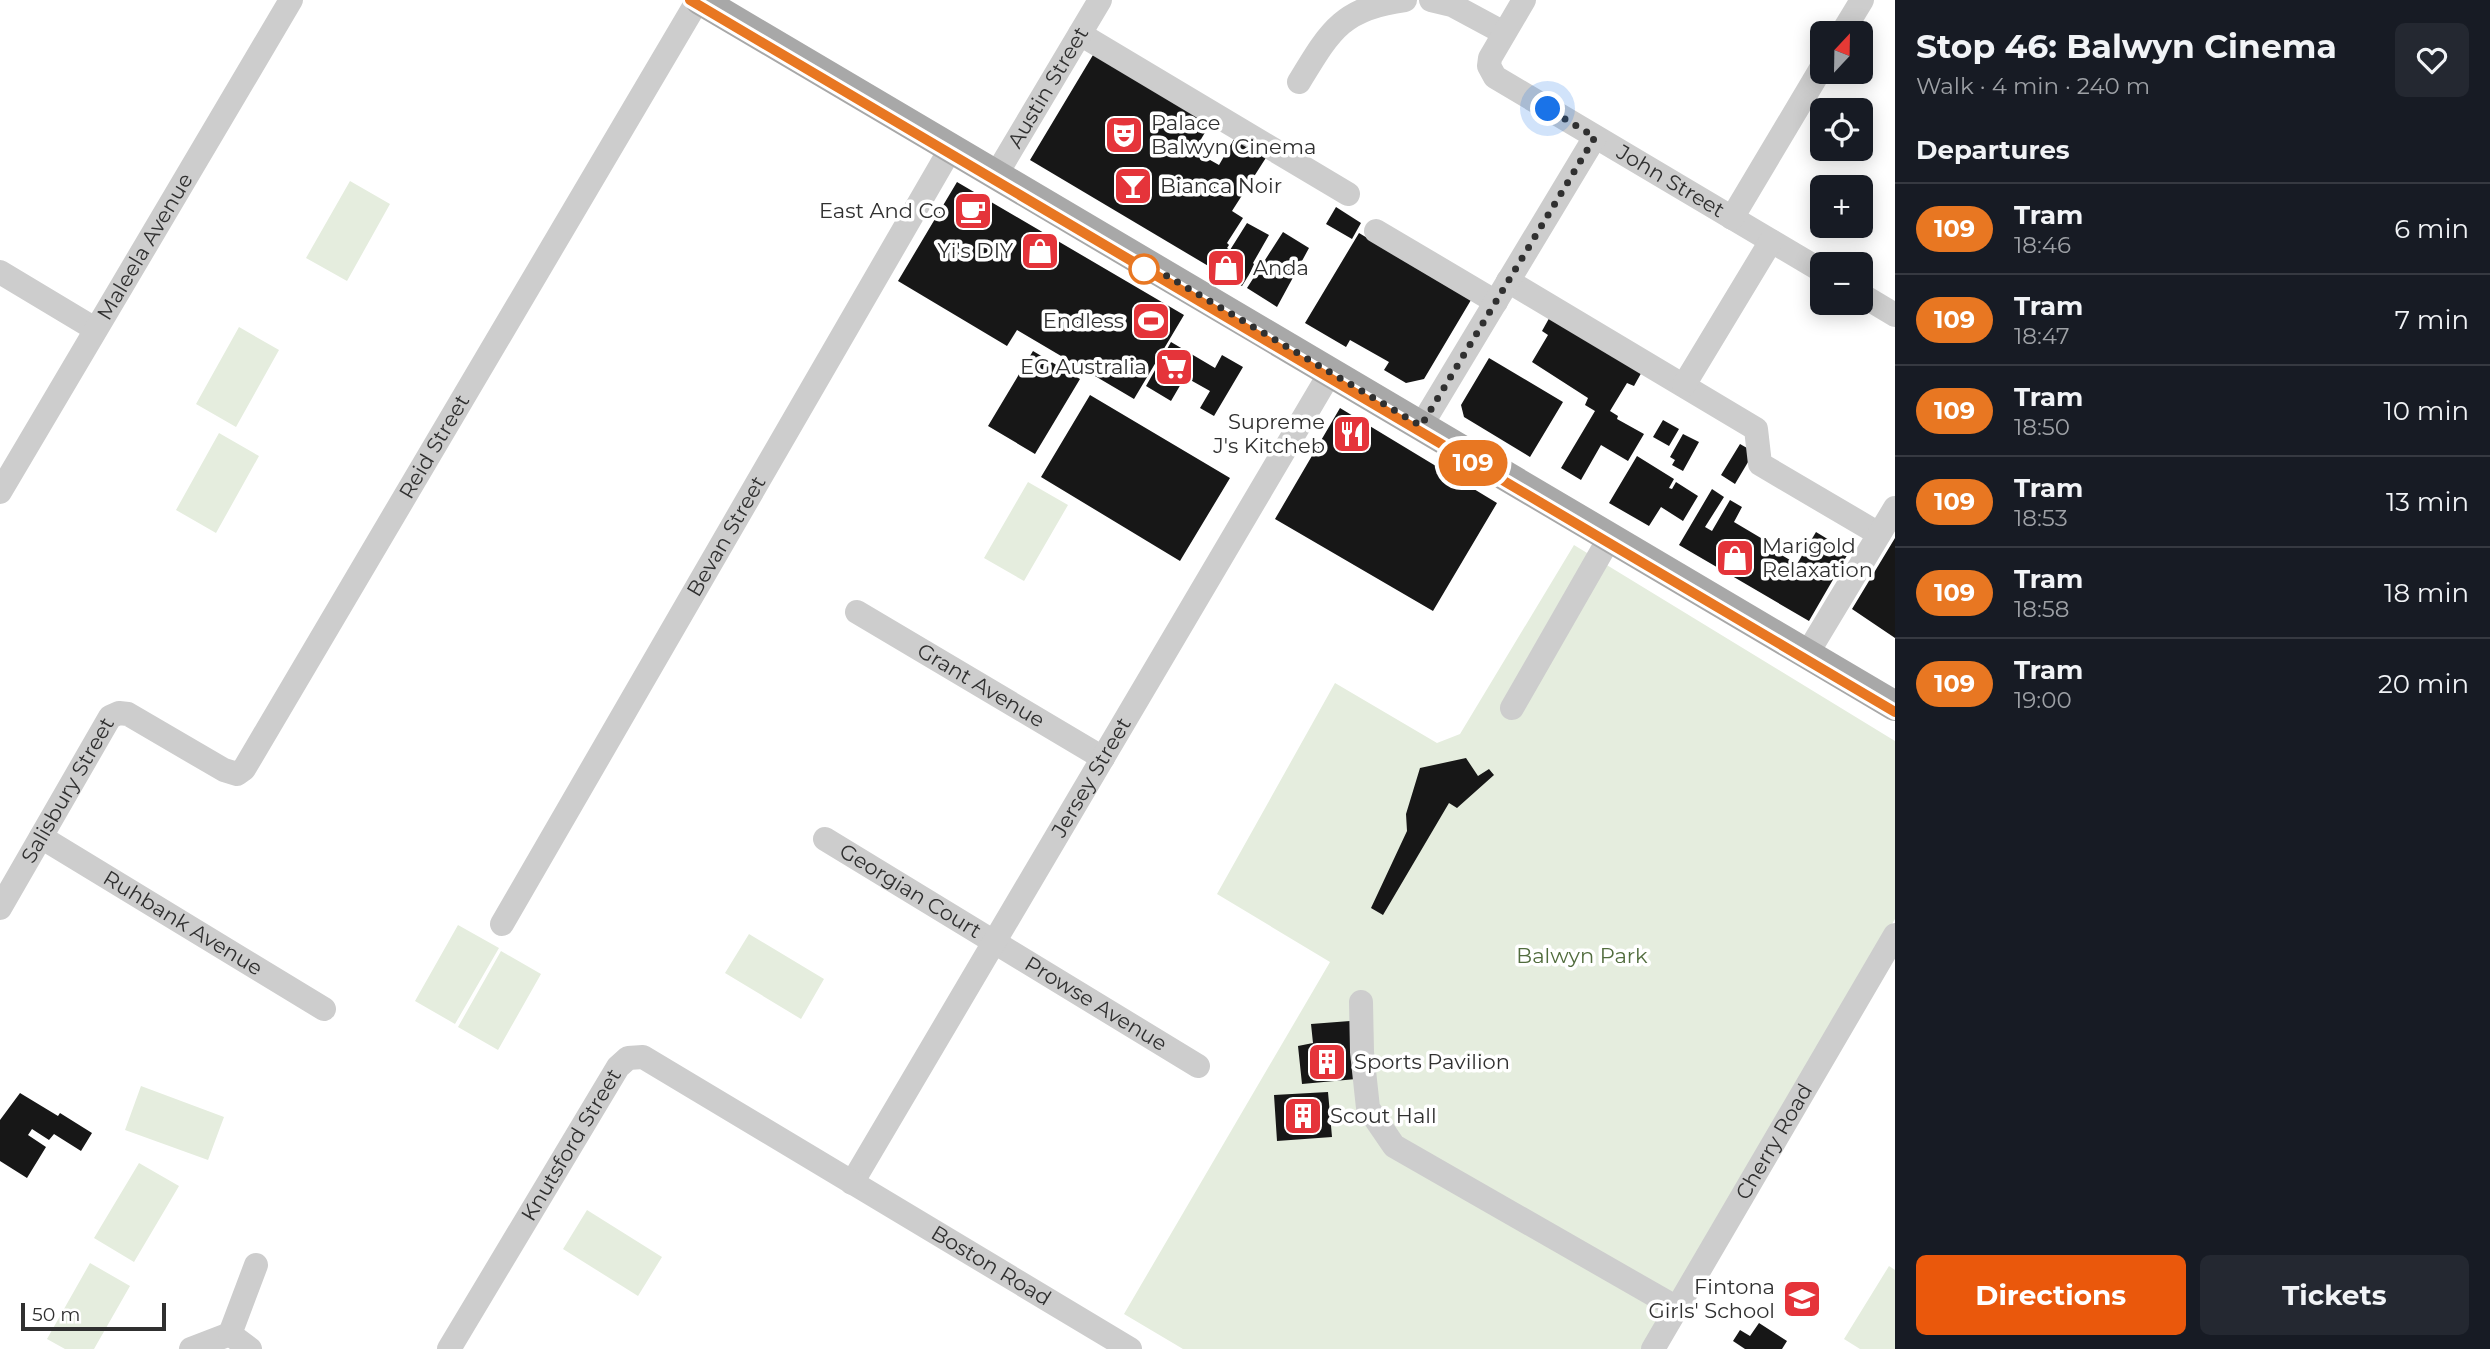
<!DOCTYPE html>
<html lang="en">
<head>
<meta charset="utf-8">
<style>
  :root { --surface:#171b24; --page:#242831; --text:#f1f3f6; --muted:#9ea1a6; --line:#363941; --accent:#ea580c }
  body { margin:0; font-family:Montserrat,sans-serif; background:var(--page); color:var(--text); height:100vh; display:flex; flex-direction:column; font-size:26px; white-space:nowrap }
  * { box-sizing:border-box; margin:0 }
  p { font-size:23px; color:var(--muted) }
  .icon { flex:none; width:38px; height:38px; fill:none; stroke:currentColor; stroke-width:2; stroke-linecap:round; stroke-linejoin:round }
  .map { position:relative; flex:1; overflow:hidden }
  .side { display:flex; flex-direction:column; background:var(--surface); width:595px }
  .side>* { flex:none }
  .badge { padding:0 14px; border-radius:23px; font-size:24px; line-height:46px }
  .needle { width:46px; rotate:22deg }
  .buttons { position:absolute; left:1810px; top:21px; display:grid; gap:14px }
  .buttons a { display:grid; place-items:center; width:63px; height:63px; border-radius:10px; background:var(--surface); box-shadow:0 4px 18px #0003; font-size:35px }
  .scale { position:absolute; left:21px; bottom:18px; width:145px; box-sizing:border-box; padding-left:7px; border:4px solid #303030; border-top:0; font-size:19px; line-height:24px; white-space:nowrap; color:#303030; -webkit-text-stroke:5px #fff; paint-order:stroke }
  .you { position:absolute; width:35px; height:35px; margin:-18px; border:5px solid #fff; border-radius:50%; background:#1a73e8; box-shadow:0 0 0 10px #1a73e833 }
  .map>.badge { position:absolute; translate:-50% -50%; box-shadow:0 0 0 4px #fff }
  h2 { padding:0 21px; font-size:26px; line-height:63px }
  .round { display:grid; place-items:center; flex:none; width:74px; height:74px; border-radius:10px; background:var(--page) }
  .head { display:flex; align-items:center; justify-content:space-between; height:119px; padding:0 21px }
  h1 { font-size:33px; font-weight:700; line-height:52px }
  .cta { display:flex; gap:14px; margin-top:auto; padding:14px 21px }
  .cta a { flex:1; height:80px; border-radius:10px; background:var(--accent); color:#fff; font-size:28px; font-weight:700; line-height:80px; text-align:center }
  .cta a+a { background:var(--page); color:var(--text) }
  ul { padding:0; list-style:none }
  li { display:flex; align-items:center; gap:21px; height:91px; padding:0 21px; border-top:2px solid var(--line) }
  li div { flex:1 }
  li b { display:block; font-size:26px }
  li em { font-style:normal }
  li .badge { min-width:77px; font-weight:700; text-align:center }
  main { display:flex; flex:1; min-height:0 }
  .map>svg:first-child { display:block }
  .green { fill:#e5edde }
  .building { fill:#171717 }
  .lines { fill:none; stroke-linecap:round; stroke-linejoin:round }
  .minor { stroke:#cdcdcd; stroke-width:24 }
  .major { stroke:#a8a8a8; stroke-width:30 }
  .tram { stroke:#858585; stroke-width:2 }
  .line-casing { stroke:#fff; stroke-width:16 }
  .line { stroke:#e87722; stroke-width:10 }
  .walk { stroke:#303030; stroke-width:7; stroke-dasharray:0 12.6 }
  .stop-dot { fill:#fff; stroke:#e87722; stroke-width:3.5 }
  .labels { text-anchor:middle; stroke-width:7; stroke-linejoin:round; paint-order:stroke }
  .street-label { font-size:21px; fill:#303030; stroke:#fff }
  .poi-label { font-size:21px; fill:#303030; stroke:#fff; text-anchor:start }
  .park-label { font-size:21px; fill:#516c3d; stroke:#fff }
</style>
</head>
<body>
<main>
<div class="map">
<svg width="1895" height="1349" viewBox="0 0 1895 1349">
  <rect width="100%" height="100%" fill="#fff"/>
  <!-- green -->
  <path class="green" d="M350,181L390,204L347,281L306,258Z
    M239,327L279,350L236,427L196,404Z
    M219,433L259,456L216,533L176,510Z
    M1028,482L1068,505L1024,581L984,558Z
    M1574,545L1895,741V919L1641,1349H1183L1124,1314L1330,962L1217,894L1335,683L1437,743L1460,734Z
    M458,925L499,948L455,1024L415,1001Z
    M749,934L824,979L801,1019L725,973Z
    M501,951L541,974L498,1050L458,1027Z
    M141,1086L224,1117L208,1160L125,1130Z
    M139,1163L179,1186L134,1262L94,1238Z
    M587,1210L662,1257L638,1296L563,1249Z
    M90,1263L130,1286L94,1349H65L47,1339Z
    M1889,1266L1895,1270V1349H1860L1844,1339Z"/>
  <!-- building -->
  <path class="building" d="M1096,50L1213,119L1194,151L1219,165L1237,134L1269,153L1232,211L1243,218L1227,243L1229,245L1227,248L1230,250L1247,223L1269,235L1253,263L1255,265L1242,286L1030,160Z
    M957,182L1184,315L1134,399L1017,330L1007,346L898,281Z
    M1336,207L1361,223L1352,239L1326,224Z
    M1283,232L1309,248L1277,307L1247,288Z
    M1359,233L1471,300L1424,379L1406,383L1384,370L1389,362L1350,340L1346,347L1305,323Z
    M1552,313L1644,368L1634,386L1627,383L1610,411L1618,416L1617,419L1644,434L1628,461L1601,445L1581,480L1561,468L1595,411L1585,405L1588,398L1532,362L1548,335L1542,331Z
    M1171,342L1215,368L1222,355L1243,367L1214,416L1200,408L1210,391L1185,377L1171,401L1146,386Z
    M1033,351L1080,379L1035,454L988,426Z
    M1489,358L1563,402L1530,457L1464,417L1461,405Z
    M1090,395L1230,478L1180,561L1041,477Z
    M1340,408L1497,503L1433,611L1275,519Z
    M1663,420L1679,429L1669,446L1653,437Z
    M1683,434L1699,442L1683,471L1672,465L1675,460L1670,457Z
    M1740,444L1754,452L1735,484L1721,475Z
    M1637,456L1674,479L1669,488L1672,489L1676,482L1698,496L1683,521L1661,507L1649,526L1609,503Z
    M1712,489L1724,497L1705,527L1712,531L1730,500L1742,507L1734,522L1766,541L1764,545L1797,564L1816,532L1849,552L1809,621L1679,545Z
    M1895,538V638L1852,609Z
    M1466,758L1478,776L1489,769L1494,775L1457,808L1449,803L1383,915L1371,908L1407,831L1406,814L1420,768Z
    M1350,1021L1356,1079L1302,1084L1298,1046L1313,1043L1311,1024Z
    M1328,1092L1332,1137L1277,1141L1274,1095Z
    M20,1093L58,1116L60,1113L92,1133L81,1151L54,1134L49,1140L32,1129L28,1135L46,1147L27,1178L0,1161V1120Z
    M1759,1323L1787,1341L1782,1349H1745L1733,1341L1740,1330L1750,1336Z"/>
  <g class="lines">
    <!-- minor -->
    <g class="minor">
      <path d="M1431,0L1452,5L1504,33"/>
      <path id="s1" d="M1524,0L1490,58L1489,66L1495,77L1822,271"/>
      <path d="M1842,33L1862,0"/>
      <path d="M1080,34L1348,194"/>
      <path d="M1299,82C1330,31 1342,8 1405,0"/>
      <path id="s2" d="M996,175L1100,0"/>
      <path d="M1732,218L1822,67"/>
      <path d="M1376,231L1496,302"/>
      <path d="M0,272L95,329"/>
      <path d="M1508,281L1756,429L1760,464L1879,534"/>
      <path d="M1860,294L1895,315"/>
      <path d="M1684,385L1771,241"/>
      <path d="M1421,426L1595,137"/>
      <path id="s3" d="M0,492L291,0"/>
      <path id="s4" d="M857,612L1103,758"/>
      <path d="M1807,654L1895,508"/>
      <path d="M1512,708L1610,537"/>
      <path id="s5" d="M41,837L324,1009"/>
      <path id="s6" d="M825,839L1198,1066"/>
      <path id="s7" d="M0,908L110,717L119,713L128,714L224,770L237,774L244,769L698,0"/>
      <path id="s8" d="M502,924L951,148"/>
      <path d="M1361,1002L1362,1052L1368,1108L1394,1146L1677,1308"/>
      <path id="s9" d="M852,1183L1330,373"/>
      <path d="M191,1349L230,1334"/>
      <path d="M250,1349L230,1334L256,1265"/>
      <path id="s10" d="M449,1349L618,1067L628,1058L643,1057L1130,1349"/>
      <path id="s11" d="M1653,1349L1895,935"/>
    </g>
    <!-- major -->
    <path class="major" d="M700,0L1895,706"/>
    <!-- tram -->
    <path class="tram" d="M690,0L1895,712"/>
  </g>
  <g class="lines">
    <defs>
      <path id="line" d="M690,0L1895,712"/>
    </defs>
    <!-- line casing -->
    <use href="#line" class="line-casing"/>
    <!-- line -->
    <use href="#line" class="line"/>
    <!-- walk -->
    <path class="walk" d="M1144,269L1152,267L1421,426L1595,137L1548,109"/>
  </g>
  <!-- icons -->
  <defs>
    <symbol id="theatre-square" viewBox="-11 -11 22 22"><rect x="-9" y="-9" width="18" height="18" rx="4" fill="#e5343a" stroke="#fff"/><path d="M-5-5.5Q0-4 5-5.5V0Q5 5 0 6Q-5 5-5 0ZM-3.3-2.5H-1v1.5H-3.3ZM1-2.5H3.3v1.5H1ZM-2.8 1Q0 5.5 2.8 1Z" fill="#fff"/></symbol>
    <symbol id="bar-square" viewBox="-11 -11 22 22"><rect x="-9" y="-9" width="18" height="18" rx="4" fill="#e5343a" stroke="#fff"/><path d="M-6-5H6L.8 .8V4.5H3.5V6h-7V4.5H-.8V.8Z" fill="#fff"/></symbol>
    <symbol id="cafe-square" viewBox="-11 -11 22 22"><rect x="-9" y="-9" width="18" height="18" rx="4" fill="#e5343a" stroke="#fff"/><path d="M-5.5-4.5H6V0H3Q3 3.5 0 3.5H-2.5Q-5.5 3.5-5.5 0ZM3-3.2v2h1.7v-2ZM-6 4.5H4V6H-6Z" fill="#fff"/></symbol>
    <symbol id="shop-square" viewBox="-11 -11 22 22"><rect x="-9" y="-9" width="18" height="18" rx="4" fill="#e5343a" stroke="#fff"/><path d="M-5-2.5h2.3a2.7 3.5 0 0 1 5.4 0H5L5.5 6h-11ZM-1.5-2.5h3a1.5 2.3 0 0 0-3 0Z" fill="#fff"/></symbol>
    <symbol id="stadium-square" viewBox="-11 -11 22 22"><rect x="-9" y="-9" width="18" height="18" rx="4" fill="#e5343a" stroke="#fff"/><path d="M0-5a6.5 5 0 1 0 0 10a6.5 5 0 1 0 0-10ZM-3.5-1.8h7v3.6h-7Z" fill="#fff"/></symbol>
    <symbol id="supermarket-square" viewBox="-11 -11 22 22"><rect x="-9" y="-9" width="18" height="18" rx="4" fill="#e5343a" stroke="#fff"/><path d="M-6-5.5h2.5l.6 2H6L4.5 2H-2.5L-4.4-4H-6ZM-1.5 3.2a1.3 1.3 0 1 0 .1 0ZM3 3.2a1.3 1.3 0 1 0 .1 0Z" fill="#fff"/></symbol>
    <symbol id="restaurant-square" viewBox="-11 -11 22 22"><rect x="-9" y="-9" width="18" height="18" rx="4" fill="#e5343a" stroke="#fff"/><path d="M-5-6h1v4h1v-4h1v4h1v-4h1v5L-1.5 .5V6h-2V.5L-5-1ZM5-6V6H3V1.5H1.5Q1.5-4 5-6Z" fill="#fff"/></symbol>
    <symbol id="building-square" viewBox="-11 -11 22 22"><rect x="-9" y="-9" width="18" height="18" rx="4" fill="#e5343a" stroke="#fff"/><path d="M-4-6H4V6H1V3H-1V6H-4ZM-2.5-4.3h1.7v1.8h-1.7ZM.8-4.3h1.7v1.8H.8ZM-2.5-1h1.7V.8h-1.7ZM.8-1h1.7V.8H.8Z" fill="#fff"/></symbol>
    <symbol id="school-square" viewBox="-11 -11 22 22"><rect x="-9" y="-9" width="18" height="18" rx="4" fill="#e5343a" stroke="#fff"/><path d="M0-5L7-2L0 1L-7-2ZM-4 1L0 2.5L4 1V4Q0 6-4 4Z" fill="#fff"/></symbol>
  </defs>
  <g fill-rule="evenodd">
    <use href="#theatre-square" x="1102" y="113" width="44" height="44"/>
    <use href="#bar-square" x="1111" y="164" width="44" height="44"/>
    <use href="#cafe-square" x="951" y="189" width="44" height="44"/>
    <use href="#shop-square" x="1018" y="229" width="44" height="44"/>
    <use href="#shop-square" x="1204" y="246" width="44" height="44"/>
    <use href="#stadium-square" x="1129" y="299" width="44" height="44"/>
    <use href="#supermarket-square" x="1152" y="345" width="44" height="44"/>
    <use href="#restaurant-square" x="1330" y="412" width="44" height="44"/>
    <use href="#shop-square" x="1713" y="536" width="44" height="44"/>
    <use href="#building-square" x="1305" y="1040" width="44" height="44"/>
    <use href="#building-square" x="1281" y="1094" width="44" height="44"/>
    <use href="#school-square" x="1780" y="1277" width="44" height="44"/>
  </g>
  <!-- markers -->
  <circle class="stop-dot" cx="1144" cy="269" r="14"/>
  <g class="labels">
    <!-- street labels -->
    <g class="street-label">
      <text dy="7" stroke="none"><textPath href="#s2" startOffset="102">Austin Street</textPath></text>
      <text dy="7" stroke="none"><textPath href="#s1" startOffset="292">John Street</textPath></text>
      <text dy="7" stroke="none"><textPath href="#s3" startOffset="285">Maleela Avenue</textPath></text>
      <text dy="7" stroke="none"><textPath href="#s7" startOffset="747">Reid Street</textPath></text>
      <text dy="7" stroke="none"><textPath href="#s8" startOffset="448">Bevan Street</textPath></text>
      <text dy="7" stroke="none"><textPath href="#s4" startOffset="144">Grant Avenue</textPath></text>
      <text dy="7" stroke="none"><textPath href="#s9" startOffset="471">Jersey Street</textPath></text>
      <text dy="7" stroke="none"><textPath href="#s7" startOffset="136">Salisbury Street</textPath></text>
      <text dy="7" stroke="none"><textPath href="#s6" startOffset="100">Georgian Court</textPath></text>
      <text dy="7" stroke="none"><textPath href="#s5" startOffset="166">Ruhbank Avenue</textPath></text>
      <text dy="7" stroke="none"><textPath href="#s6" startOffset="317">Prowse Avenue</textPath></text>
      <text dy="7" stroke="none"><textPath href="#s11" startOffset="240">Cherry Road</textPath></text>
      <text dy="7" stroke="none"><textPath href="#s10" startOffset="238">Knutsford Street</textPath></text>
      <text dy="7" stroke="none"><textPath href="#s10" startOffset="763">Boston Road</textPath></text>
    </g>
    <!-- poi labels -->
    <g class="poi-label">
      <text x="1151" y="130">Palace<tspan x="1151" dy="24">Balwyn Cinema</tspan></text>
      <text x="1160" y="193">Bianca Noir</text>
      <text x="946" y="218" text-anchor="end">East And Co</text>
      <text x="1013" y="258" text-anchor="end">Yi's DIY</text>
      <text x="1253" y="275">Anda</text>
      <text x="1124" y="328" text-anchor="end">Endless</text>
      <text x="1147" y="374" text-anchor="end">EG Australia</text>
      <text x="1325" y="429" text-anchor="end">Supreme<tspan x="1325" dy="24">J's Kitcheb</tspan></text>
      <text x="1762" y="553">Marigold<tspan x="1762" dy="24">Relaxation</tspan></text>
      <text x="1354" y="1069">Sports Pavilion</text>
      <text x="1330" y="1123">Scout Hall</text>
      <text x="1775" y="1294" text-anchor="end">Fintona<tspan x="1775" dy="24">Girls' School</tspan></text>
    </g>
    <!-- park labels -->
    <g class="park-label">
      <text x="1582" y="963">Balwyn Park</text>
    </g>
  </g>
</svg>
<div class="buttons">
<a><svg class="needle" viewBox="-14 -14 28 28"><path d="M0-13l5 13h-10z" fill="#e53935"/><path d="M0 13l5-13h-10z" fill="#9ea1a6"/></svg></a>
<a><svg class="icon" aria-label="locate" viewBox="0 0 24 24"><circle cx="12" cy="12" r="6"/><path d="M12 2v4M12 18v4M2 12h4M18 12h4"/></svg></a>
<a>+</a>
<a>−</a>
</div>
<div class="scale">50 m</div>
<div class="you" style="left:1548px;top:109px"></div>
<b class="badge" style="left:1473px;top:463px;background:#e87722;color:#fff">109</b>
</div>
<section class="side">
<div class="head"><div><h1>Stop 46: Balwyn Cinema</h1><p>Walk · 4 min · 240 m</p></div><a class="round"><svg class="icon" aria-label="heart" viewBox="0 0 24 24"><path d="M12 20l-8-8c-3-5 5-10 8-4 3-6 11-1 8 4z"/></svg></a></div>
<h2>Departures</h2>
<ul>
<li><span class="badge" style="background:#e87722;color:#fff">109</span><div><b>Tram</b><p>18:46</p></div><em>6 min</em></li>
<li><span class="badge" style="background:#e87722;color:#fff">109</span><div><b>Tram</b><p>18:47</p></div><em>7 min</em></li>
<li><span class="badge" style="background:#e87722;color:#fff">109</span><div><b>Tram</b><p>18:50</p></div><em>10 min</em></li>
<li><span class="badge" style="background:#e87722;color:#fff">109</span><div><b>Tram</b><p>18:53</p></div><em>13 min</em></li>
<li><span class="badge" style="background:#e87722;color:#fff">109</span><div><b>Tram</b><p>18:58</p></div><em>18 min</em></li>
<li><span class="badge" style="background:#e87722;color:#fff">109</span><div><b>Tram</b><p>19:00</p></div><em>20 min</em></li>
</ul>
<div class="cta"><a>Directions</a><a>Tickets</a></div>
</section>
</main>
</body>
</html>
